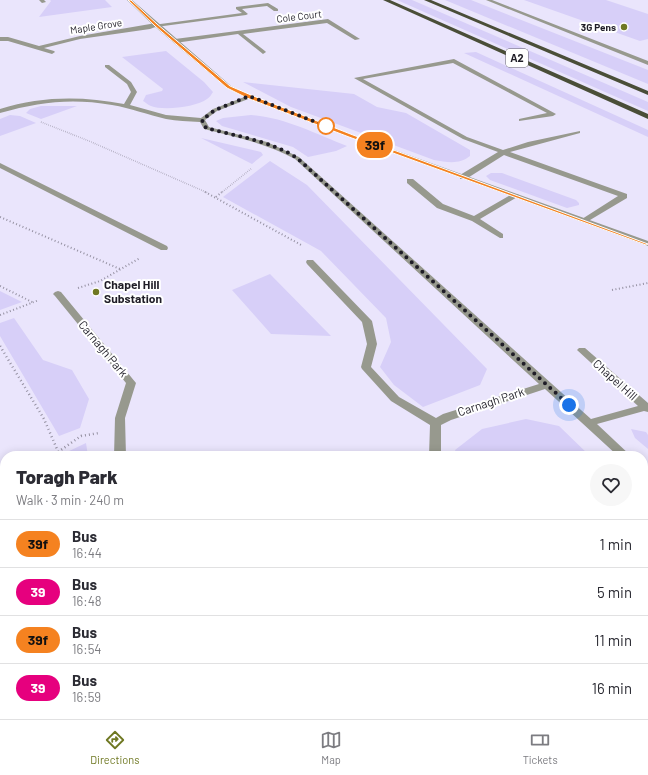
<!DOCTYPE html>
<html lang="en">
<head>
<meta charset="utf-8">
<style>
  :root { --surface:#fff; --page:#f7f7f7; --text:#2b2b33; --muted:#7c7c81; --line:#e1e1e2; --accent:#6f7822 }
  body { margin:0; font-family:Barlow,sans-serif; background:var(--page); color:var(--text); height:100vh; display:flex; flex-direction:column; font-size:15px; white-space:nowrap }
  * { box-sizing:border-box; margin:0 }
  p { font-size:13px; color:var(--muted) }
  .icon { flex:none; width:22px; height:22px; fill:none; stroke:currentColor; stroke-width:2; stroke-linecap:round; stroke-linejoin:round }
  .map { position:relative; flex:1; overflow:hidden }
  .sheet { position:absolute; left:0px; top:451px; width:648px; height:268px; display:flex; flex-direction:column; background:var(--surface); border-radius:16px 16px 0 0; box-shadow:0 2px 10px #0003 }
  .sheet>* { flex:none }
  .badge { padding:0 8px; border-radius:13px; font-size:14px; line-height:26px }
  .you { position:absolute; width:20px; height:20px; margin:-10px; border:3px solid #fff; border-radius:50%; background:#1a73e8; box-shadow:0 0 0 6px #1a73e833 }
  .map>.badge { position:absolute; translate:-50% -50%; box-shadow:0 0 0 2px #fff }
  .round { display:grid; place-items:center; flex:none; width:42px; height:42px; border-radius:21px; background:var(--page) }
  .headline { display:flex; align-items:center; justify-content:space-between; height:68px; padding:0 16px }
  h1 { font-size:19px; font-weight:800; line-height:30px }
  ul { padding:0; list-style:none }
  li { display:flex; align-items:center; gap:12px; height:48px; padding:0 16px; border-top:1px solid var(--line) }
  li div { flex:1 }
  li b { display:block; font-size:15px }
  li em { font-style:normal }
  li .badge { min-width:44px; font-weight:700; text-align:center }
  .dock { display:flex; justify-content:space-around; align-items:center; height:56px; border-top:1px solid var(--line); background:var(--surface); font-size:11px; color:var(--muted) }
  .dock a { display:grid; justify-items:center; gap:2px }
  .dock .current { color:var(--accent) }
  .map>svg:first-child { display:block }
  .green { fill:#d7cff8 }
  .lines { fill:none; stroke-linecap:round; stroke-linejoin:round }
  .path-far3 { stroke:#9692a3; stroke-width:1.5; stroke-dasharray:0.5 1.5; stroke-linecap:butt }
  .path-far2 { stroke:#9692a3; stroke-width:2; stroke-dasharray:1 2.5; stroke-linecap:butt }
  .path-far1 { stroke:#9692a3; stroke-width:2.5; stroke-dasharray:1 3; stroke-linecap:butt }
  .path { stroke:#9692a3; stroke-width:3.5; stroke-dasharray:1.5 4; stroke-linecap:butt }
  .service { fill:#97998e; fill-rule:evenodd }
  .minor { fill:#97998e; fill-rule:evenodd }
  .tertiary { fill:#97998e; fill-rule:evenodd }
  .trunk { fill:#4a4e38; fill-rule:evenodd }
  .line { fill:#f58220; stroke:#fff }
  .walk { stroke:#1f1d27; stroke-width:4; stroke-dasharray:0 7.2 }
  .poi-dot { fill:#6f7822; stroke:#fff; stroke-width:1.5 }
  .stop-dot { fill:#fff; stroke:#f58220; stroke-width:2 }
  .labels { text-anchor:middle; stroke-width:4; stroke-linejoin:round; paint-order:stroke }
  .far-street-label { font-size:10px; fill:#1f1d27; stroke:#fff }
  .far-poi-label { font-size:10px; font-weight:bold; fill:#1f1d27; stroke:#fff; text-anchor:end }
  .shield { fill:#fff; stroke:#626168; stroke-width:1 }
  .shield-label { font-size:11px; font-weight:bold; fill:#1f1d27 }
  .poi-label { font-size:12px; font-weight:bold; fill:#1f1d27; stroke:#fff; text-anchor:start }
  .street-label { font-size:12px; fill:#1f1d27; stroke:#fff }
</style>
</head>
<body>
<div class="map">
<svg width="648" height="719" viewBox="0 0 648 719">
  <rect width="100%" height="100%" fill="#eae5fc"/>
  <!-- green -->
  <path class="green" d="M50,0H105L112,7L39,17L51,1Z
    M397,0H412L648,102V111Z
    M445,0H471L648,70V84Z
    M524,0H606L648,14V39L640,41Z
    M166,51L204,82L213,92C211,95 210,97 207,99C197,107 163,111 151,106C148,105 145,102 143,101L146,95L162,91L163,89L122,57Z
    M476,52L648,130V137L464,53Z
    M243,82L354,94L377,107L406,113L470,150V156C459,165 447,162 434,160L291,107Z
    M41,106H77L41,119L26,113L30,109Z
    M10,115L20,116L36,123L0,136V119Z
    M251,115C284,117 316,134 347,146L336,151L308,157L293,147L222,126L216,121L223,118Z
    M201,138L261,152L263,155L252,164Z
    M270,161L307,185L487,369L480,385L423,407L394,385L380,367L391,342L386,318L321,251L223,197Z
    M491,173H502L576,200L579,203V205L567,208L490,180L486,176Z
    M270,274L331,336L271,334L232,290Z
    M0,291L22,302L0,310Z
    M14,318L43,360L72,370L89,399L80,428L59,436L0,336V323Z
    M526,419L559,426L590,456H457L455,450L482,429Z
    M631,429L646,432L648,435V449L635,438Z
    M86,443L88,456H66L65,453Z
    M643,507L648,512V575L643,570Z
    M5,661V714H71L72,719H0V662Z
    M103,714H149L154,719H105Z
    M365,714H464L462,719H367Z"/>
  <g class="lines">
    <!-- path-far3 -->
    <path class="path-far3" d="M41,122L89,141L208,193
      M221,193L252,168"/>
    <!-- path-far2 -->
    <path class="path-far2" d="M205,192L303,246
      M216,197L222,192
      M0,217L120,269
      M0,286L32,302
      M78,288L100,281L140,258
      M612,290L648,283
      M0,315L39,300"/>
    <!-- path-far1 -->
    <path class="path-far1" d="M0,346L44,419L60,456
      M58,452L81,436L99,433"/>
    <!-- path -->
    <path class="path" d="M643,582L648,588
      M86,714L87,719"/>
    <!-- service -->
    <path class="service" d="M268,3L278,9V11H274L267,6L242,9L248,14L246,15L156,27L153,25L242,13L236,9V7Z
      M454,59L556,114L553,116L519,121V119L547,113L453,63L363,79L467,137L503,150L528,142L580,131V133L510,152L627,194V198L585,223L581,221L582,219L618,196L504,155L466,179H460V175L498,152L463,139L354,78Z"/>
    <!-- minor -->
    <path class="minor" d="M39,0H44L46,2L42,3Z
      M486,0H492L648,61V65Z
      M328,19L360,39L355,40L327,23L243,34L265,51L266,52L263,54L238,34L175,43L172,41L175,39Z
      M156,23L159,25L158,26L150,29L80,39L44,48L54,51L55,52L52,54L8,41H0V37H8L39,46L80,36Z
      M105,65H109L131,82L137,92L130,105L166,115L201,118L213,109L247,96H251V98L217,111L205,120L209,127L267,142L299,157L591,419L638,406L577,350L579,348H585L648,403V412L644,411L597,424L631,456H618L545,389L451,420L441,425V456H429L430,425L391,401L362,369L361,367L367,344L362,322L307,264L306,262L307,260H313L372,321L377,344L371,367L399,397L436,418L443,414L539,384L295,159C266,143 235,137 204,129L200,122C188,121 177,121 166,119C148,115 131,108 112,105C71,98 40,102 0,113V109C41,96 82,96 124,104L131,92L127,84L105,67Z
      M0,163L167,246L168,248L167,250H161L0,168Z
      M407,179H413L443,204L474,216L512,194H518L519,196L480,219L503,234V238H500L472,221L437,208L407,183Z
      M58,291L61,292L136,383L125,418L126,456H114L115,418L126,383L55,296L53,294L55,292Z
      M643,469L648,471V481L643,479Z
      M276,714H294L297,719H279Z
      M513,714H529L532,719H516Z"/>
    <!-- tertiary -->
    <path class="tertiary" d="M127,0H132L231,86L251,96L353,135L648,241V246L349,137L247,98L227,88L154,26Z"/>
    <!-- trunk -->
    <path class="trunk" d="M383,0H390L648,114V119Z
      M424,0H431L648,91V95Z"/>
  </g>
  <!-- line -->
  <path class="line" d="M128,0H131L157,24L230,86L251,95L353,135L648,244L646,245L349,137L247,98L227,88L155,26Z"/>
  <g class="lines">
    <!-- walk -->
    <path class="walk" d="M326,126L249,96L215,110L202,120L206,128C235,136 272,141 297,158L569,405"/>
  </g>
  <!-- markers -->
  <g class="poi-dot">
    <circle cx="624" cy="27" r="4"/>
    <circle cx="96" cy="292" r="4"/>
  </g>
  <circle class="stop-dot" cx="326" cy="126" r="8"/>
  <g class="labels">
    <!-- far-street labels -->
    <g class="far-street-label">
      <text transform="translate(299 16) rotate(-7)" y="4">Cole Court</text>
      <text transform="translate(96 26) rotate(-9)" y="4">Maple Grove</text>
    </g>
    <!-- far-poi labels -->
    <g class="far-poi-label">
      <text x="616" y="31">3G Pens</text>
    </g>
    <!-- shield labels -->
    <rect class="shield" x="506" y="49" width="22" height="18" rx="3"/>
    <g class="shield-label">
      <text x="517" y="62">A2</text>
    </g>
    <!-- poi labels -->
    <g class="poi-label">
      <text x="104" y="289">Chapel Hill<tspan x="104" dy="14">Substation</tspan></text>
    </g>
    <!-- street labels -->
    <g class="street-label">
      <text transform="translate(103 349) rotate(50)" y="4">Carnagh Park</text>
      <text transform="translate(615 380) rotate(42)" y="4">Chapel Hill</text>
      <text transform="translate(491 402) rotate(-18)" y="4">Carnagh Park</text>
    </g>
  </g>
</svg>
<div class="you" style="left:569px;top:405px"></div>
<b class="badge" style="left:375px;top:145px;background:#f58220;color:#111">39f</b>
<section class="sheet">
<div class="headline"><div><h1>Toragh Park</h1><p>Walk · 3 min · 240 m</p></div><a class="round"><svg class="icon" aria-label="heart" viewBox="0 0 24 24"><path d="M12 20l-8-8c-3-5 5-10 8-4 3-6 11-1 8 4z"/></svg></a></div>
<ul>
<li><span class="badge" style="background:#f58220;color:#111">39f</span><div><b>Bus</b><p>16:44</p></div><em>1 min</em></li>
<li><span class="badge" style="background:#e6007e;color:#fff">39</span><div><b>Bus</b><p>16:48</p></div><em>5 min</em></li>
<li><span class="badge" style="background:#f58220;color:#111">39f</span><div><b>Bus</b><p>16:54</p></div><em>11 min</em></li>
<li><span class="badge" style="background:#e6007e;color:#fff">39</span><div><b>Bus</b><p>16:59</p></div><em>16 min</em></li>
</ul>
</section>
</div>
<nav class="dock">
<a class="current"><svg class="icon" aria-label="directions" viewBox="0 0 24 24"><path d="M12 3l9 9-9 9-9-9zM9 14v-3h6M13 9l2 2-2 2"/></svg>Directions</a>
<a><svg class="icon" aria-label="map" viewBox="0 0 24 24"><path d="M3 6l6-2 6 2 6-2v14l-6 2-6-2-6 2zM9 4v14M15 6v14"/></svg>Map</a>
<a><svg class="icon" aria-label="tickets" viewBox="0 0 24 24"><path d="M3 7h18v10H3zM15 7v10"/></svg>Tickets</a>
</nav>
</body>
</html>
